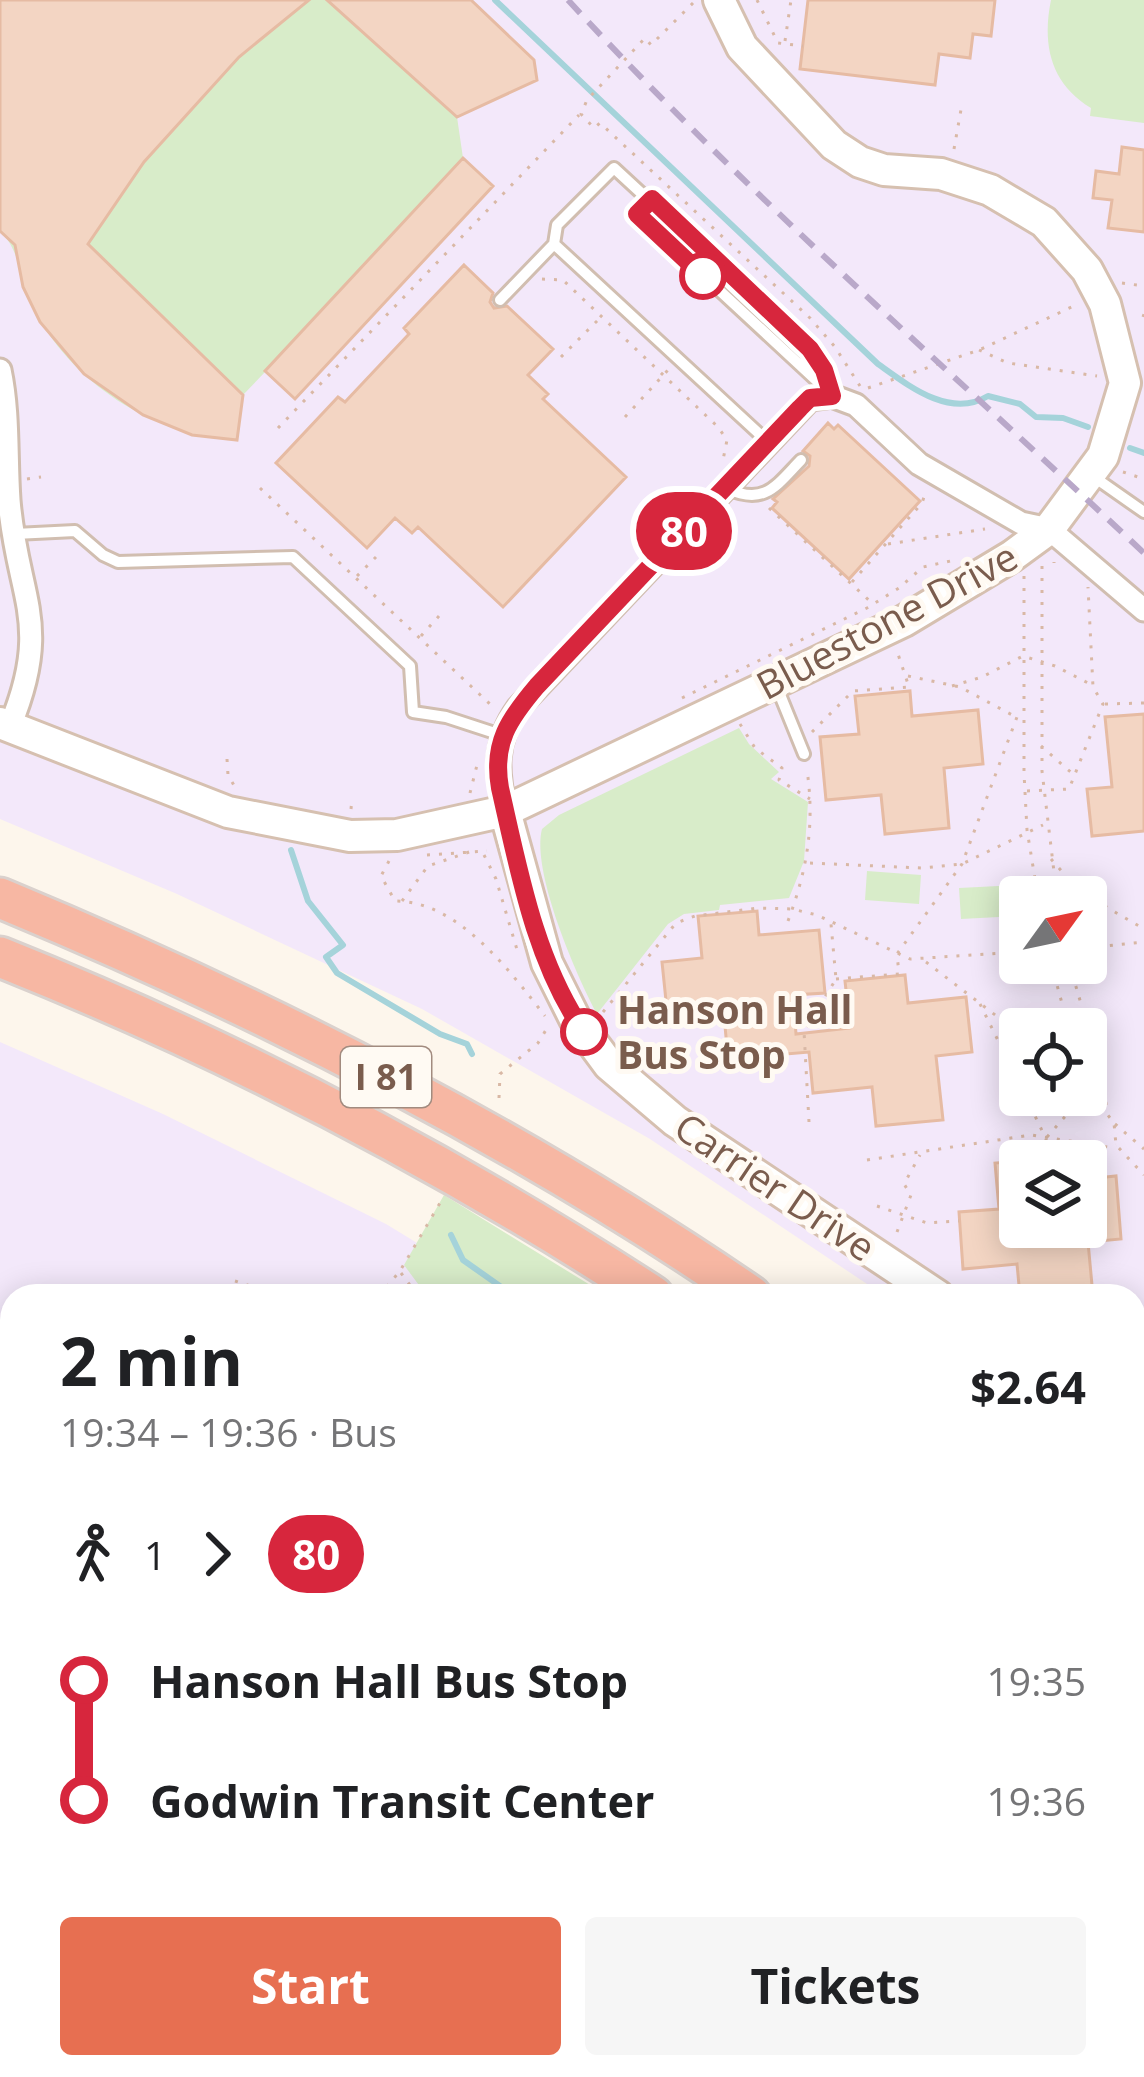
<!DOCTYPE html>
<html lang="en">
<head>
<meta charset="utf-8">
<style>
  :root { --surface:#fff; --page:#f6f6f6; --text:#202124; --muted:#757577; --accent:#e76f51 }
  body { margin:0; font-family:"Open Sans",sans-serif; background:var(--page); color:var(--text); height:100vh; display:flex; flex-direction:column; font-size:45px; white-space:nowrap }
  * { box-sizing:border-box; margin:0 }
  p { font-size:39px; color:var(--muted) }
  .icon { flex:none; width:66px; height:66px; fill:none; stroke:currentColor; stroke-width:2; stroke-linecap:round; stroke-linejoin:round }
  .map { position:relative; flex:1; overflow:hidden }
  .panel { position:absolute; left:0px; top:1284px; width:1146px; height:795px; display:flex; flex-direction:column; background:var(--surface); border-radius:36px 36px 0 0; box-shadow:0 6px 30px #0003 }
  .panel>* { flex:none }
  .badge { padding:0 24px; border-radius:39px; font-size:42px; line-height:78px }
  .needle { width:78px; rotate:57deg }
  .fabs { position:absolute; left:999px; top:876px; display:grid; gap:24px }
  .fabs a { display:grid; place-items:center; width:108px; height:108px; border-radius:12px; background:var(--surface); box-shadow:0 6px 30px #0003; font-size:60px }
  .map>.badge { position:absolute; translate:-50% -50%; box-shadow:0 0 0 6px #fff }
  .legs { display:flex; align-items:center; gap:18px; height:132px; padding:0 60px; font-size:39px }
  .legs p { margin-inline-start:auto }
  .summary { display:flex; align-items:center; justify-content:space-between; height:204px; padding:0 60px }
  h1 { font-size:66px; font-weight:700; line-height:90px }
  .action { display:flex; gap:24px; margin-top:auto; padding:24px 60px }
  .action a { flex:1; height:138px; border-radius:12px; background:var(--accent); color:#fff; font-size:48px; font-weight:700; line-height:138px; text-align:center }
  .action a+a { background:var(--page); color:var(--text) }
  ul { padding:0 60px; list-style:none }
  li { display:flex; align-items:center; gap:42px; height:120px; font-size:45px }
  li i { display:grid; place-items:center; width:18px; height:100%; margin:0 15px; background:currentColor }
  li i::after { content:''; width:30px; height:30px; margin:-15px; border:9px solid; border-radius:50%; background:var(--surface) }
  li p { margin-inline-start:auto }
  li:first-child i { background:linear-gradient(#0000 50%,currentColor 0) }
  li:last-child i { background:linear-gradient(currentColor 50%,#0000 0) }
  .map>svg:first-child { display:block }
  .education { fill:#f3e8fa; fill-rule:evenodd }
  .green { fill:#d8ecc9 }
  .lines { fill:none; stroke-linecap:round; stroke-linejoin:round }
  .stream { stroke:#a5d3da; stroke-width:6 }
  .building { fill:#f3d5c3; stroke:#e6bba3; stroke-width:3 }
  .lane-casing { stroke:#d1beb0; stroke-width:16 }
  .street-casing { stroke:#d1beb0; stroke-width:27 }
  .secondary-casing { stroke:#d6c0b0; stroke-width:36 }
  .highway-casing { stroke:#dad1cd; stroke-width:45 }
  .path { stroke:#d9b8a5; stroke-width:3; stroke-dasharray:3 9; stroke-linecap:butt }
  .lane { stroke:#fff; stroke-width:10 }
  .street { stroke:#fff; stroke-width:21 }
  .secondary { stroke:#fff; stroke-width:30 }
  .highway { stroke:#f7b7a3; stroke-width:39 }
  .rail { stroke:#b9a8c9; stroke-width:6; stroke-dasharray:18 12; stroke-linecap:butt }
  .line-1-casing { stroke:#fff; stroke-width:27 }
  .line-1 { stroke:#d7263d; stroke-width:18 }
  .stop-1-dot { fill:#fff; stroke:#d7263d; stroke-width:6 }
  .labels { text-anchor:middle; stroke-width:10; stroke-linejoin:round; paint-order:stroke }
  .shield { fill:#fffaf3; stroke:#a28b7f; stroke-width:3 }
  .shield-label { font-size:36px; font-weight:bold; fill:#7a5c4d }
  .street-label { font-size:39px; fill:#7a5c4d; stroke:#fffaf3 }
  .stop-label { font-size:39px; font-weight:bold; fill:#7a5c4d; stroke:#fffaf3; text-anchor:start }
</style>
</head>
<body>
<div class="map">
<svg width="1144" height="2077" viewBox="0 0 1144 2077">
  <rect width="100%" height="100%" fill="#fdf6ec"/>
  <!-- education -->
  <path class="education" d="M0,0H1144V1502L1134,1493V1296H885L650,1139L422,1009L177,894L0,819ZM1020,897H1086V963H1020ZM1020,1029H1086V1095H1020ZM1020,1161H1086V1227H1020Z
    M0,1042L163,1114L386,1224L504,1296H12V2067H1134L1144,1783V2077H0Z"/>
  <!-- green -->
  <path class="green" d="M103,0H471L534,60L537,80L457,117L463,158L493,186L295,399L265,372L243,395L237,440C154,437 69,381 33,307C19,279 21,251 0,231V113Z
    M1051,0H1144V123L1090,116L1091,108C1050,83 1042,44 1051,0Z
    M739,728L749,744L779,772L771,779L808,802L804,861L789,898L720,905L719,910L684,914L668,924L597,1014C576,975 531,871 542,829L559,815Z
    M867,871L921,875L919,904L865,900Z
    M1019,885L1020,916L961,919L959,888Z
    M444,1195L608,1296H427L404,1265Z
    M1134,1711L1144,1721V2077H895L881,2067H1134Z
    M12,1944V2067H362L355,2077H7L0,2072V1960Z"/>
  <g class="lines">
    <!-- stream -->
    <path class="stream" d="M495,0L878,364C909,386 950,419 988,396L1020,404L1036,417L1063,418L1088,427
      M1130,448L1144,453
      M291,850L308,901L343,945L326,957L337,973L440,1034L467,1044L472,1054
      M451,1235L463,1260L514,1296
      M796,2077L798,2067"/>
  </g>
  <!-- building -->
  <path class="building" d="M0,0H309L239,57L144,162L88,244L243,395L237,440L192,435L143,415L84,374L40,322L23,287L15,245L0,231Z
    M327,0H471L534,60L537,80L457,117Z
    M808,0H995L991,36L973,34L970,58L939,54L935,85L800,69Z
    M1122,147L1144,150V232L1108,228L1112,200L1093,198L1096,171L1119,174Z
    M463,158L493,186L295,399L265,371Z
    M464,265L493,293L490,302L494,308L507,306L553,349L528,375L548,394L543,399L626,477L503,607L418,527L412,533L395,518L367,548L276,463L338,397L345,402L409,334L404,328Z
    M828,423L834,429L838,425L920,501L849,579L772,508L777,502L773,499L809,466L810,456L803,451Z
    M910,691L912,716L978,710L983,764L944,768L949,828L885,834L881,795L826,800L820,737L859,734L855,696Z
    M1144,714V831L1092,836L1087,789L1112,787L1105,717Z
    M757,911L759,935L819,930L825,993L793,995L796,1034L850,1028L845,981L905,975L908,1003L966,997L972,1052L936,1056L943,1120L876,1126L872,1087L813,1093L809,1052L728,1059L724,1015L668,1020L662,962L702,958L698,916Z
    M1020,1161V1227H1086V1179L1116,1176L1121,1239L1088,1242L1093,1296H1020L1017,1264L963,1269L959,1212L999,1209L995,1163Z"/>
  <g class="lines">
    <defs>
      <path id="lane" d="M652,199L637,214L830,393
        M500,300L554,244
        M768,442L554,244L557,225L614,168L810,349L824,371L832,396
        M1094,477L1144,512
        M727,489C765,505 775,487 801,460
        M15,534L75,531L103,555L118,562L293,557L410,666L413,712L446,717L501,735
        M776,685L804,754
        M0,1385L12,1387"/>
      <path id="street" d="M0,370C9,413 6,456 9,500C17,598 53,622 10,726
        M505,811C497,772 493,743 518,708L810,399L832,396L856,405L919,464L1021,523L1049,529L1144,610
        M737,2077L740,2067"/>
      <path id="secondary" d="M0,723L228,812L350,836L397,835L505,811L904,621L1012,556L1049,529L1103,456L1125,383L1105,304L1087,270L1044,222L990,190L941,174L884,170L860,162L834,145L742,47L719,0
        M505,811L547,963L575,1019L609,1065L675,1121L938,1296
        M1134,1447L1144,1472"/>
      <path id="highway" d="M0,898C263,1007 516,1135 751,1296
        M0,957C228,1048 447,1162 653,1296
        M1134,1593L1144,1601
        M1134,1667L1144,1676"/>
    </defs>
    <!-- lane casing -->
    <use href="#lane" class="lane-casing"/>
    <!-- street casing -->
    <use href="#street" class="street-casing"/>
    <!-- secondary casing -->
    <use href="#secondary" class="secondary-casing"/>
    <!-- highway casing -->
    <use href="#highway" class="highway-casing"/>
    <!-- path -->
    <path class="path" d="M757,0L778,43L803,46
      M693,3L651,45L645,38L587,100L581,114L594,128L600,123L810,318L835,347L860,386
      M785,41L791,0
      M954,149L962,104
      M542,279L563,280L718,427L727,440L723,460
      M1122,283L1144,286
      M1143,317L1144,314
      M979,350L1008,363L1097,376
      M561,357L601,317
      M868,388L979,350L1076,305
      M625,417L668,370
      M278,428L579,115
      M1123,472L1144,479
      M27,479L41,477
      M260,488L492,706
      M769,508L872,603
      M888,544L985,529
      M1054,562V563
      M1042,566V771L1057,897
      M357,576L376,557
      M1024,576V773L1027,830L1038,897
      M852,582L922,503L925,494
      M421,636L439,616
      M908,676L960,687L1016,717
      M952,686L982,677L1023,656L1055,666L1092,685
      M682,698L867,608L899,588L923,567L955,560
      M1105,704L1144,703
      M740,724L755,748L782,768L779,780L810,799
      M812,732L853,691L909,687L897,651
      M1041,746L1074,775
      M227,759L228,775L235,787
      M1027,791L1069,789L1103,704L1093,687L1088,587
      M470,793L478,761
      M351,809L352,799
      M427,855L487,851
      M484,855L496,879L518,953
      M1051,859L1079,891L1144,929
      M389,861L381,876L395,901C458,901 509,970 545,1016
      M810,863L922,868L962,864L1043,825
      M402,901L428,866L472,851
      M788,921C807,870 815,825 807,770
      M1086,948L1144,942
      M926,962L1020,1034
      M1051,963L1069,1029
      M1069,963L1102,1075L1107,1111
      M836,979L899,974L897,954L962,864L1017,717
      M980,1004L1020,1085
      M603,1012L676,923L695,916L758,908L792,909L817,915L910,959L1020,952
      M1086,1087L1114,1123L1116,1145L1144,1175
      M1025,1095L1046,1139L1051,1161
      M499,1098L500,1074L538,1043L549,1025
      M809,1122L804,1031L836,979L831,924
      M1115,1124L1144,1149
      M1047,1137L1084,1095
      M867,1160L1031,1135L1108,1147L1116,1145
      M877,1206L927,1223L959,1221
      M897,1232L911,1195L904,1184L920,1155
      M401,1273L418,1296
      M235,1281L281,1296
      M379,1296L400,1271L440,1203
      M1135,1384L1144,1369
      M1135,1384L1144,1396
      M0,1769L12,1774
      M864,2067L869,2077
      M875,2067L889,2077
      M633,2077L636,2067"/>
    <!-- lane -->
    <use href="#lane" class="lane"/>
    <!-- street -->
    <use href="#street" class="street"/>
    <!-- secondary -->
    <use href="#secondary" class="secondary"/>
    <!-- highway -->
    <use href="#highway" class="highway"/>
    <!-- rail -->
    <path class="rail" d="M568,0C748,196 951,371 1144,553"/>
  </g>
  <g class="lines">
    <defs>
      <path id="line-1" d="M584,1032C535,961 519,871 500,788C492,743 509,719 537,686L800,408L810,398L832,396L824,370L810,349L652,199L637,214L703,276"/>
    </defs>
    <!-- line-1 casing -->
    <use href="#line-1" class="line-1-casing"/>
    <!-- line-1 -->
    <use href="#line-1" class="line-1"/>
  </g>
  <!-- markers -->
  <g class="stop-1-dot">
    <circle cx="703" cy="276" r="21"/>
    <circle cx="584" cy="1032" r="21"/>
  </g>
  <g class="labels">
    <!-- shield labels -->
    <rect class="shield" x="341" y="1047" width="90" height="60" rx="9"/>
    <g class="shield-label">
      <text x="386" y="1090">I 81</text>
    </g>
    <!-- street labels -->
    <g class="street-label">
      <text transform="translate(887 621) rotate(-28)" y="14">Bluestone Drive</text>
      <text transform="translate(775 1187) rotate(34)" y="14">Carrier Drive</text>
    </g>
    <!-- stop labels -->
    <g class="stop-label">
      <text x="617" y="1024">Hanson Hall<tspan x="617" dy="45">Bus Stop</tspan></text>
    </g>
  </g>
</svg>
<div class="fabs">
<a><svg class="needle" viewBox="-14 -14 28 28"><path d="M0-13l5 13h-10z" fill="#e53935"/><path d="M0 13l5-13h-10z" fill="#757577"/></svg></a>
<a><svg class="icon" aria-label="locate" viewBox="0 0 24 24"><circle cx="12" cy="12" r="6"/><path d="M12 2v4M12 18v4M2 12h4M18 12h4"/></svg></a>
<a><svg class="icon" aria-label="layers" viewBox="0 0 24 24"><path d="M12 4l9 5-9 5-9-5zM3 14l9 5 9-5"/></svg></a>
</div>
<b class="badge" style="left:684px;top:531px;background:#d7263d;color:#fff">80</b>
<section class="panel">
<div class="summary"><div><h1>2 min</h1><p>19:34 – 19:36 · Bus</p></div><b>$2.64</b></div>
<div class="legs"><svg class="icon" aria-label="walk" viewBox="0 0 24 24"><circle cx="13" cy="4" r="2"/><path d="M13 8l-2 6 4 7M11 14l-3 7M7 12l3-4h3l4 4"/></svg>1<svg class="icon" aria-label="forward" viewBox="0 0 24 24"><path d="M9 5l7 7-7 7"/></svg><b class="badge" style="background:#d7263d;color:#fff">80</b></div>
<ul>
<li><i style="color:#d7263d"></i><b>Hanson Hall Bus Stop</b><p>19:35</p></li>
<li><i style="color:#d7263d"></i><b>Godwin Transit Center</b><p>19:36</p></li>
</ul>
<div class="action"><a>Start</a><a>Tickets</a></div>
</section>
</div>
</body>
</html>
